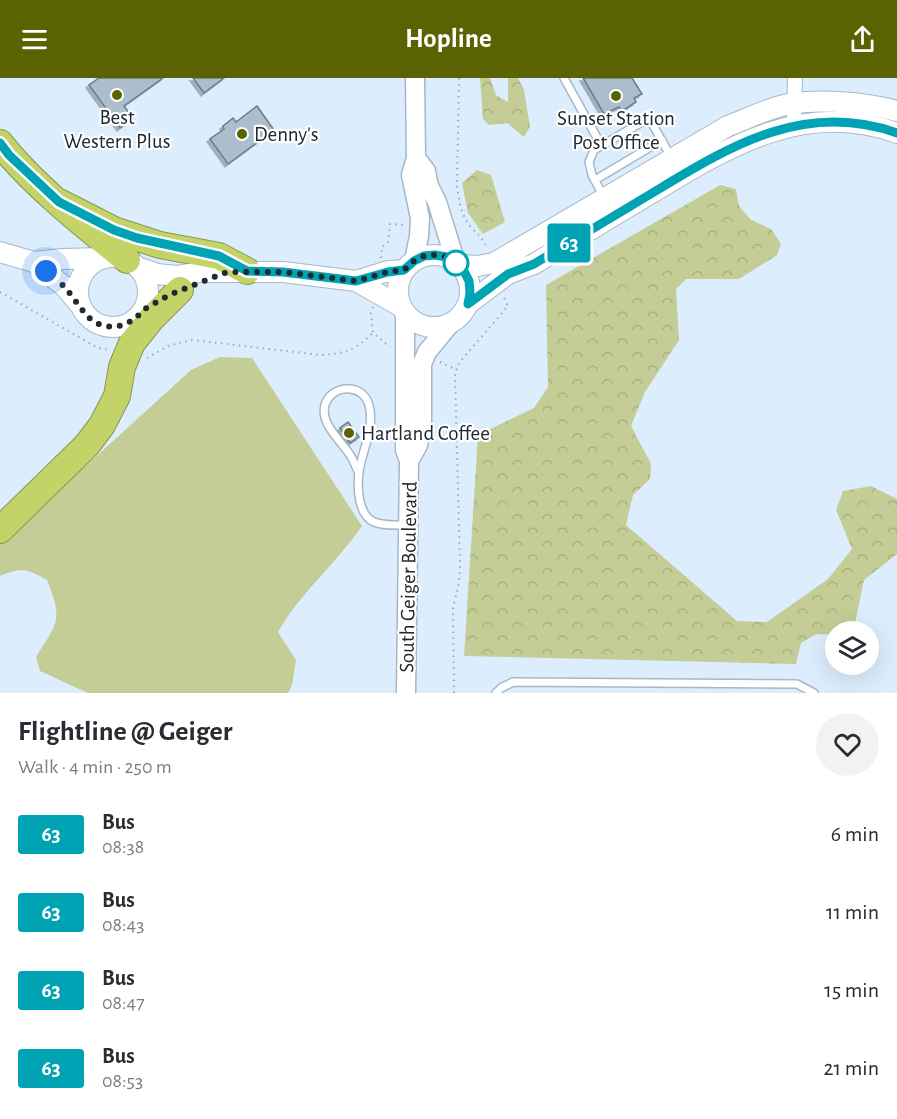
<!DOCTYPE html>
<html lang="en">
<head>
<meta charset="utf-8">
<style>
  :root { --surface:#fff; --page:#f2f2f3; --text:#2b2b33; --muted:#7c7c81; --accent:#596301 }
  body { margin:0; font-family:"Alegreya Sans",sans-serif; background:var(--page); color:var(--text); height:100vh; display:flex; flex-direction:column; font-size:22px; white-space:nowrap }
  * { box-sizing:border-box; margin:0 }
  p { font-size:20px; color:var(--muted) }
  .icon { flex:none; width:33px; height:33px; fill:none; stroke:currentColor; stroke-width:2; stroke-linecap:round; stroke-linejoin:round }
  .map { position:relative; height:615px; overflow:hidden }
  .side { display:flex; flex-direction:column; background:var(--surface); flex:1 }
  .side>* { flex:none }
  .badge { padding:0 12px; border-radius:4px; font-size:21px; line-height:39px }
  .tools { position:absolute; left:825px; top:543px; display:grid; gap:12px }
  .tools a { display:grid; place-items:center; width:54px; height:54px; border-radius:50%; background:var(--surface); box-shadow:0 6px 24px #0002; font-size:30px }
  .you { position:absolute; width:30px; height:30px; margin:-15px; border:4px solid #fff; border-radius:50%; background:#1a73e8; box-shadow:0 0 0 9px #1a73e833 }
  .map>.badge { position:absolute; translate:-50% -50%; box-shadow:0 0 0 3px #fff }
  .round { display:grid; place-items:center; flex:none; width:63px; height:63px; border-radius:32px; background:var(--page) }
  .head { display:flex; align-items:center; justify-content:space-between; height:102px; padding:0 18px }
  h1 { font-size:28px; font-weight:700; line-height:45px }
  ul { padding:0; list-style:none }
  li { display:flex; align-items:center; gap:18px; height:78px; padding:0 18px }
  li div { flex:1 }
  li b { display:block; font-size:22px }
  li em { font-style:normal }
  li .badge { min-width:66px; font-weight:700; text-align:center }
  header { display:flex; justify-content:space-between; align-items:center; height:78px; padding:0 18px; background:var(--accent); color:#fff; font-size:27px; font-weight:700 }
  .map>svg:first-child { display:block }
  .grass { fill:#c4cd95 }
  .forest { fill:url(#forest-crowns) }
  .building { fill:#acbdcb; stroke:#6b7b89; stroke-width:1.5; filter:url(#shadow) }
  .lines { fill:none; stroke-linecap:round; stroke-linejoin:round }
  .service-casing { stroke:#a6b7c6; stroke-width:10 }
  .minor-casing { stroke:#a6b7c6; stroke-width:16 }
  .tertiary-casing { stroke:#a6b7c6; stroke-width:21 }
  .secondary-casing { stroke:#a6b7c6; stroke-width:22 }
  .motorway-casing { stroke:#8b9753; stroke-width:28 }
  .path { stroke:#9ba9b6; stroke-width:2; stroke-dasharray:1.5 4.5; stroke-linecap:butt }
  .service { stroke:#fff; stroke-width:7 }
  .minor { stroke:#fff; stroke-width:14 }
  .tertiary { stroke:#fff; stroke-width:18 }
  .secondary { stroke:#fff; stroke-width:20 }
  .motorway { stroke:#c4d367; stroke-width:26 }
  .line-casing { stroke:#fff; stroke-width:14 }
  .line { stroke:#00a3b4; stroke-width:9 }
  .walk { stroke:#21282e; stroke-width:6; stroke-dasharray:0 10.8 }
  .poi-dot { fill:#596301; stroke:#fff; stroke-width:2 }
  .stop-dot { fill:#fff; stroke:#00a3b4; stroke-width:3 }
  .labels { text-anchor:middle; stroke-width:4.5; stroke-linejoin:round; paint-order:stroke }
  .poi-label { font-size:21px; fill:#21282e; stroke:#fff }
  .street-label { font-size:21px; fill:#21282e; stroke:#fff }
</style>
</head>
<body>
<header><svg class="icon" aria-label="menu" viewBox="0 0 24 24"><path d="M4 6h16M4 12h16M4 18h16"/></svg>Hopline<svg class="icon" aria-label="share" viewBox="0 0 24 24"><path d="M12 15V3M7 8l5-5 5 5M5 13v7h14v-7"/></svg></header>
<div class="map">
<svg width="897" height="615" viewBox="0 0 897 615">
  <defs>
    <pattern id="forest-crowns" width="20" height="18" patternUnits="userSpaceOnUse" patternTransform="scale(1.5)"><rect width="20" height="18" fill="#c4cd95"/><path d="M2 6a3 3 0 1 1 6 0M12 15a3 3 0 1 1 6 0" fill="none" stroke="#a8b081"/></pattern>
    <filter id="shadow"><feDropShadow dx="-3" dy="3" stdDeviation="0" flood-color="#0004"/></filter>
  </defs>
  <rect width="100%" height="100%" fill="#dceefe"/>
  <!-- grass -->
  <path class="grass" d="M220,279L252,280L362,448C336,486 300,515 278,554L296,582L292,607L288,615H88L40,593L36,579C58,544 63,542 47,502C27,491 21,489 0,498V466L191,292Z"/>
  <!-- forest -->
  <path class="forest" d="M480,0H490L496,17L508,24V0H518L524,12L530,49L524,59L507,45L489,47L483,41Z
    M477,92L491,97L505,144L483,156L468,135L462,105Z
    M720,107L736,111L739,128L751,142L771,151L781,166L777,177L739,201H686L676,211L679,262L645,314L631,348L651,386L650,401L633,417L626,447L737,543L767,544L828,501L852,471L836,432L843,413L871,408L897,421V476L864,502L854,550L848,553L836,554L835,557L816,556L801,565L796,586L464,578L478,357L534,330L548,309L546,207Z"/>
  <!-- building -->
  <path class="building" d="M99,0H163L124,28L133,40L120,50L89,7Z
    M193,0H224L204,15Z
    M583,0H632L642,16L634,20L636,24L622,33L619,29L604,36Z
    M257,28L274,52L228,86L210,61L224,51L223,48L233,40L236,44Z
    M348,344L359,359L350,365L340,350Z"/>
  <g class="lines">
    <defs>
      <path id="service" d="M564,0L601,67
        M595,102L662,62
        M604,119L592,97L589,84L594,72L649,40L671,79
        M359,395C355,388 353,380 348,374C339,361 320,345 325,327C331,306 363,305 369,327C375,350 362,372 359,394C357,410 358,437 374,444C384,448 395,447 406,447
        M496,615L501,610L513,604L797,606L814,615"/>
      <path id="minor" d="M794,47L795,0"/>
      <path id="tertiary" d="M416,80L426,93L429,108L437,124L456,185
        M414,183L419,158L420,140L411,97L416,80L415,0
        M405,235V372L409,383L406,615
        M409,383L418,367L422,344V286L427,274L450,246"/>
      <path id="secondary" d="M0,174L34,184L65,209L80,227
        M398 213a36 36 0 1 1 72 0a36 36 0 1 1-72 0Z
        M78 214a35 35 0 1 1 70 0a35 35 0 1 1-70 0Z
        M34,184L62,181L103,180
        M460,187L478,188L494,185L728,48C749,40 772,28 795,25C825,21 868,25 897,33
        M137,189L157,196L176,198L201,194H283L356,203L400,228
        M356,203L388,193L404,192
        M468,226L508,196L534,186C574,162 614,137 655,113C731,67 806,22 897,55"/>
      <path id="motorway" d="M0,65C33,107 85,148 127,182
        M59,124L114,152L160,167L219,178L247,193
        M0,452L87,367L102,347L117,318L122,289L132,265L152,240L180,212"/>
    </defs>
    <!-- service casing -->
    <use href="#service" class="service-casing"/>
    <!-- minor casing -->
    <use href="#minor" class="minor-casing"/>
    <!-- tertiary casing -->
    <use href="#tertiary" class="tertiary-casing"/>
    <!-- secondary casing -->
    <use href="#secondary" class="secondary-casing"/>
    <!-- motorway casing -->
    <use href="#motorway" class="motorway-casing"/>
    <!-- path -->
    <path class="path" d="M459,0L457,108C459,122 461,137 470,148C477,156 484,161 487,171
      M381,180L382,169L388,164L390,146L404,147
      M0,214L98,270L110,272
      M373,229L371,235L373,255L390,269
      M147,280L168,268L192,262L321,277C348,275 354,272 373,255
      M440,284L457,292
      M454,615L453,530L459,505L460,489L455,295L459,285L508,228L504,220"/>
    <!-- service -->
    <use href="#service" class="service"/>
    <!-- minor -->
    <use href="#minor" class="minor"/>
    <!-- tertiary -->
    <use href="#tertiary" class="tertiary"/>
    <!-- secondary -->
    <use href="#secondary" class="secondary"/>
    <!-- motorway -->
    <use href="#motorway" class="motorway"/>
  </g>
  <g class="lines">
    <defs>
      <path id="line" d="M0,65L9,77L59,124L114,152L137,160L219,178L247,193L283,194L356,203L388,194L404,192L414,183L424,178L435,177L447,179L456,185L464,193L469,203L470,215L468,226L508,196L534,186C576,161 617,136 659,111C733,66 807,23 897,55"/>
    </defs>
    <!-- line casing -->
    <use href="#line" class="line-casing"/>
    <!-- line -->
    <use href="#line" class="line"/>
    <!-- walk -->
    <path class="walk" d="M46,193L65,209L86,237L94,244L104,248L115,249L126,246L136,240L143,232L169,217L227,194H283L356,203L388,194L404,192L414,183L424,178L435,177L447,179L456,185"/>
  </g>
  <!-- markers -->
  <g class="poi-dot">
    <circle cx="117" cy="17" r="6"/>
    <circle cx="616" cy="18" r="6"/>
    <circle cx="242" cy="56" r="6"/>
    <circle cx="349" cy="355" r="6"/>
  </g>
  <circle class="stop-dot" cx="456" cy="185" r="12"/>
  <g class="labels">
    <!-- poi labels -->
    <g class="poi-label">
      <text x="117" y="46">Best<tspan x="117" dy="24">Western Plus</tspan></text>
      <text x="616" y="47">Sunset Station<tspan x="616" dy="24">Post Office</tspan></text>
      <text x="254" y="63" text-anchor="start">Denny's</text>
      <text x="361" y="362" text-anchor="start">Hartland Coffee</text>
    </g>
    <!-- street labels -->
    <g class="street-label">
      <text transform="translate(408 499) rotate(-89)" y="7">South Geiger Boulevard</text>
    </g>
  </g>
</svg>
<div class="tools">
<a><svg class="icon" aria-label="layers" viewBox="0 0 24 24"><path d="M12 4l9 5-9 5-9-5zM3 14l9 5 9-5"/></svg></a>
</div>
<div class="you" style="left:46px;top:193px"></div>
<b class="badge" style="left:569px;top:165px;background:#00a3b4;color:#fff">63</b>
</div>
<section class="side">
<div class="head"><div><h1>Flightline @ Geiger</h1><p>Walk · 4 min · 250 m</p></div><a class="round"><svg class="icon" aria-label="heart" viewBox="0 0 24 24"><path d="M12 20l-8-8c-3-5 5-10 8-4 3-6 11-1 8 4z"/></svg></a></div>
<ul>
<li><span class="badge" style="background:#00a3b4;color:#fff">63</span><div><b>Bus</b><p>08:38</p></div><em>6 min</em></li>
<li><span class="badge" style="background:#00a3b4;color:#fff">63</span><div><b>Bus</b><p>08:43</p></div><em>11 min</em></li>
<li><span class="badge" style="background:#00a3b4;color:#fff">63</span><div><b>Bus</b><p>08:47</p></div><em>15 min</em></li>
<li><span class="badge" style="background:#00a3b4;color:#fff">63</span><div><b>Bus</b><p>08:53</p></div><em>21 min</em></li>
</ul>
</section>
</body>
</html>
